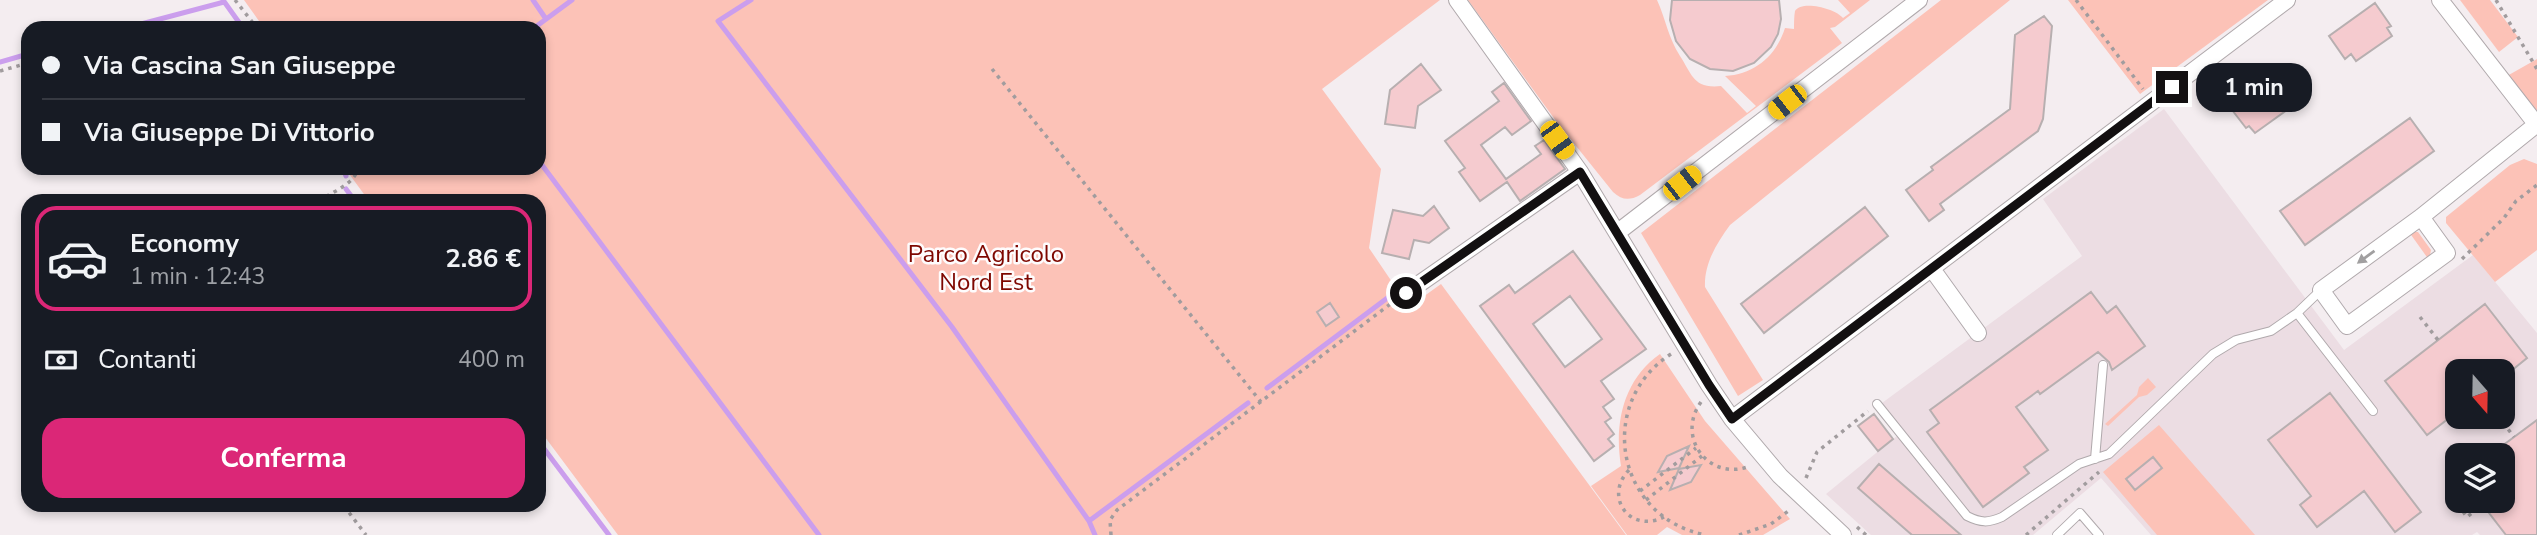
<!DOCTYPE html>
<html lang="it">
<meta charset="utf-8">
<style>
:root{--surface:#171b24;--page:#242831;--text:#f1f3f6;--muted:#9ea1a6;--line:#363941;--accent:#db2777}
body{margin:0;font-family:"Nunito Sans",sans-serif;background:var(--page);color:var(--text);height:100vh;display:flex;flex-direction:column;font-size:26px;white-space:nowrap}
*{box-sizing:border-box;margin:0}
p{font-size:23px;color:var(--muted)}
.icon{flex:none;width:38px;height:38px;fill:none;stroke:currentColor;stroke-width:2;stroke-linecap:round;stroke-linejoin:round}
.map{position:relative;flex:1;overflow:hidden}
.sheet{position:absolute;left:21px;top:194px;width:525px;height:318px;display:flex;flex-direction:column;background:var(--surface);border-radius:21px;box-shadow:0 4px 10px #0003}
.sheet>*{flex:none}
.guide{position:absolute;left:21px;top:21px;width:525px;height:154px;border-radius:21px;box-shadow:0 4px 10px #0003;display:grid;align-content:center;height:154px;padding:0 21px;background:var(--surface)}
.needle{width:46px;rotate:160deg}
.fabs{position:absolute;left:2445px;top:359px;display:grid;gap:14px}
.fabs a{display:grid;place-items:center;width:70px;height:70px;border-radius:14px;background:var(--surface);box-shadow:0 4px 10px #0003;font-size:35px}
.end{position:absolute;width:32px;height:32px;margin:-16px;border:9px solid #131011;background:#fff;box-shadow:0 0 0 4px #fff}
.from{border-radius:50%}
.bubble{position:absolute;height:49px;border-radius:21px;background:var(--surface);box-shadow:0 4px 10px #0003;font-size:23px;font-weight:700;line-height:49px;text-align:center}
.car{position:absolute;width:21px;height:42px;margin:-21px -10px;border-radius:9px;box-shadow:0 0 5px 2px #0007;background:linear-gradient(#f5c518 24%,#345 0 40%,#f5c518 0 76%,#345 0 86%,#f5c518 0)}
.guide b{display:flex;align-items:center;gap:24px;height:66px;font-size:26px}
.guide b+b{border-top:2px solid var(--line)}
.guide i{width:18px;height:18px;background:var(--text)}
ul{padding:12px 0 0;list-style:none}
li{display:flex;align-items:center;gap:21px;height:105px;margin:0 14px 10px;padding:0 7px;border:4px solid transparent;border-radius:21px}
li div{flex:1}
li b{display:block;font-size:26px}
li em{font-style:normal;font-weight:700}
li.selected{border-color:var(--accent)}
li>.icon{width:63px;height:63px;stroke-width:1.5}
.pay{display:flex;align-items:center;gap:18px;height:77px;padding:0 21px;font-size:26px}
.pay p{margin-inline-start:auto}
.button{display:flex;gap:14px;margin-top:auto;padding:14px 21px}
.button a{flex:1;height:80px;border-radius:21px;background:var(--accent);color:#fff;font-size:28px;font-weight:700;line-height:80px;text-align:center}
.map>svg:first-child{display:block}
</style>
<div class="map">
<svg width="2537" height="535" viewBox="0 0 2537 535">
<rect width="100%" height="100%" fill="#f4edf0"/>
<path fill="#ecdde3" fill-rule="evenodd" d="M2164 109 2344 350 2473 255 2537 333V535H2480L2477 532 2472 535H2151L2101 478 2033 535H1871L1826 494 1903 431 1882 403 2082 256 2043 199ZM2457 371H2502V416H2457ZM2457 455H2502V500H2457Z"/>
<path fill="#fcc2b7" d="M244 0H1440L1322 89 1381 169 1369 248 1409 307 1441 284 1626 535H618L539 429V201H369L347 171 352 168H539V28H264Z
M1468 0H1657C1666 20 1668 37 1680 56 1692 74 1693 89 1721 86L1747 113 1756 106 1725 76C1755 74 1776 56 1785 28L1794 29C1794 24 1794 16 1795 11 1801 0 1835 8 1843 18L1850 13 1838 0H1870L1835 27 1830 28 1842 43 1640 195C1629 201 1622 200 1613 192L1556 121Z
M1941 0H2010L1730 225C1717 243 1704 263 1705 287L1763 380 1738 396 1641 233Z
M2068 0H2268L2140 94Z
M2460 0H2490L2518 37 2499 52Z
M2537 59V115L2507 76Z
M2524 159 2537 164V250L2495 282 2446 223V217L2510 165Z
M2409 232H2418L2431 250 2429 260Z
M1660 354 1705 421 1790 519 1763 535H1682L1667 527 1657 535H1627L1591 486 1621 466C1614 424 1623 380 1660 354Z
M2148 378 2156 387 2147 395 2139 397 2108 426 2105 424 2137 395 2139 387Z
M2159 425 2255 535H2157L2103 472Z"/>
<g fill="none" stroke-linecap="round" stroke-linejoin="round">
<path stroke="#cb9eed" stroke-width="5" d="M223 0 243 28
M533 0 546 19
M751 0 718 21 952 327 1089 521 1095 535
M126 28 224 2
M534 28 572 0
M0 62 28 54
M539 161 819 535
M343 168 346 176
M346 189 355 201
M1267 388 1390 296
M539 442 609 535
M1089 521 1248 403"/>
</g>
<path fill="#f5cbcf" stroke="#b7afb0" stroke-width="2" fill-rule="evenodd" d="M1672 0H1779L1781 19 1778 34 1771 47 1754 63 1733 71 1710 69 1690 59 1676 41 1670 20Z
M2375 3 2391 26 2387 28 2392 36 2356 61 2351 54 2345 59 2329 36Z
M2044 16 2052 26 2043 119 2038 131 1940 204 1944 210 1929 221 1906 190 1933 170 1931 167 2010 109 2015 35Z
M1421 64 1441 90 1418 106 1415 128 1385 124 1390 90Z
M2275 73 2292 95 2286 100 2291 107 2255 133 2249 126 2246 128 2229 106Z
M1504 83 1531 121 1512 135 1505 127 1481 145 1506 179 1541 154 1535 146 1544 140 1565 169 1520 201 1507 182 1480 201 1459 172 1465 168 1445 141 1499 101 1492 92Z
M2410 118 2434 151 2305 245 2280 211Z
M1434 206 1449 228 1429 243 1414 240 1409 259 1382 253 1393 210 1423 216Z
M1865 207 1888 236 1764 333 1741 304Z
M1573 251 1646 349 1601 381 1614 399 1603 407 1611 418 1605 422 1614 434 1608 439 1614 446 1594 461 1480 306 1509 285 1515 293ZM1570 296 1602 339 1565 367 1533 324Z
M2091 292 2107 313 2116 306 2145 346 2112 370 2109 362 2098 352 2040 394 2038 391 2016 407 2048 450 2024 467 2029 473 1983 507 1927 432 1939 423 1930 410Z
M1330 303 1339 317 1326 326 1317 312Z
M2485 304 2527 358 2511 371H2457V412L2427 435 2385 381Z
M2330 393 2421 512 2395 532 2364 491 2317 527 2300 505 2311 496 2268 440Z
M1874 414 1893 439 1878 451 1858 426Z
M2537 420V535H2506L2479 500H2502V446Z
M1689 446 1679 468 1658 472 1667 456Z
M2153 457 2162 468 2135 490 2126 479Z
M1879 464 1961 535H1912L1858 488Z
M1701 465 1691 482 1670 490 1679 469Z"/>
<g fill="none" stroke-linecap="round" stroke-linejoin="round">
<defs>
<path id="lane" d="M2297 313 2373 411
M1877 404 1967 516C1981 523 1988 523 2002 517L2079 464 2109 454 2213 354 2236 340 2271 331 2297 313 2321 290
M2095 459 2103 365
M2057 535 2080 513 2099 535"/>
<path id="street" d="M1457 0 1580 172 1709 385 1732 419 1780 476 1843 535
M2440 0 2537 125
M2421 217 2447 253 2347 326 2321 290 2421 217 2537 124
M1618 232 1919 0
M1932 269 1978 333
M1406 293 1580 172
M1732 419 2287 0"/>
</defs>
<use href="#lane" stroke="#b0a9ac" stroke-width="10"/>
<use href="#street" stroke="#b0a9ac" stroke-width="18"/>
<path stroke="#a19c9e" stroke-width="3.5" stroke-dasharray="3.5 5" stroke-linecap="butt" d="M235 0 257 28
M2076 0 2143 89
M2496 0 2537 69
M992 69 1261 402
M0 71 28 63
M319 201C332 192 355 184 358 168
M2462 259 2504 218 2516 201 2537 185
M2420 317 2438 340
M1671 354C1595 403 1616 518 1706 535
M1701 402C1675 438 1710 482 1750 466
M2485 416 2495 428 2499 425 2492 416
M2498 416 2514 437
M1629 470C1603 497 1630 534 1664 517
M1806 478 1817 452 1868 411
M1640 491 1696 448
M2448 491 2467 517 2482 505
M1646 500 1702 456
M344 506 366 535
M1857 527 1866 535
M1111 535 1110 520 1117 510 1393 302
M1739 535 1771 524 1791 509
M2026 535 2099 472"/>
<use href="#lane" stroke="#fff" stroke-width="8"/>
<use href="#street" stroke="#fff" stroke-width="16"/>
</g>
<defs><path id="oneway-solid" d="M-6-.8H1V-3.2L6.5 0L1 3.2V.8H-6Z" transform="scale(1.75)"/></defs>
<use fill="#a19fa0" href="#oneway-solid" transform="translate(2366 257) rotate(144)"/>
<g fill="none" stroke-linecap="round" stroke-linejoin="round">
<path stroke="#131011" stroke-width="9" d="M1406 293 1580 172 1709 385 1732 419 2172 87"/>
</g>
<g text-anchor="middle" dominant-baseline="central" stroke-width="5" stroke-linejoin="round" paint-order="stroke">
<g font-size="24" fill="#7e0700" stroke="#fefcfd">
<text x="986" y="254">Parco Agricolo<tspan x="986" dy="28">Nord Est</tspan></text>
</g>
</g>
</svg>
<div class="fabs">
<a><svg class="needle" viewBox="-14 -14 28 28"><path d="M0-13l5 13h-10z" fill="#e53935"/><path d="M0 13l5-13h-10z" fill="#9ea1a6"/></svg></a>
<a><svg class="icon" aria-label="layers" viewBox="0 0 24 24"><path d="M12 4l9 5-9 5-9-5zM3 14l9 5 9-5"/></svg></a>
</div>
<i class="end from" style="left:1406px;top:293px"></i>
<i class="end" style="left:2172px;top:87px"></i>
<div class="bubble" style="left:2196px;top:63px;width:116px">1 min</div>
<i class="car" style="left:1787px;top:102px;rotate:232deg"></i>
<i class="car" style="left:1557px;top:140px;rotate:144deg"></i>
<i class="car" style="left:1682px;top:183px;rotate:52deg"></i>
<div class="guide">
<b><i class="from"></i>Via Cascina San Giuseppe</b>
<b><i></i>Via Giuseppe Di Vittorio</b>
</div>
<section class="sheet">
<ul>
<li class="selected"><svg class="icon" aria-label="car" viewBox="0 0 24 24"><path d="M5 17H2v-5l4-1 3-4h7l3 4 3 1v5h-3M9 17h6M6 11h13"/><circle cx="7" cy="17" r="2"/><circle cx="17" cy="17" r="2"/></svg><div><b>Economy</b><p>1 min · 12:43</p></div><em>2.86 €</em></li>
</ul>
<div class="pay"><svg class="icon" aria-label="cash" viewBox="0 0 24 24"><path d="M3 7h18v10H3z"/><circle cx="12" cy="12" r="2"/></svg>Contanti<p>400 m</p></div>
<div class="button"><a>Conferma</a></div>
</section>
</div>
